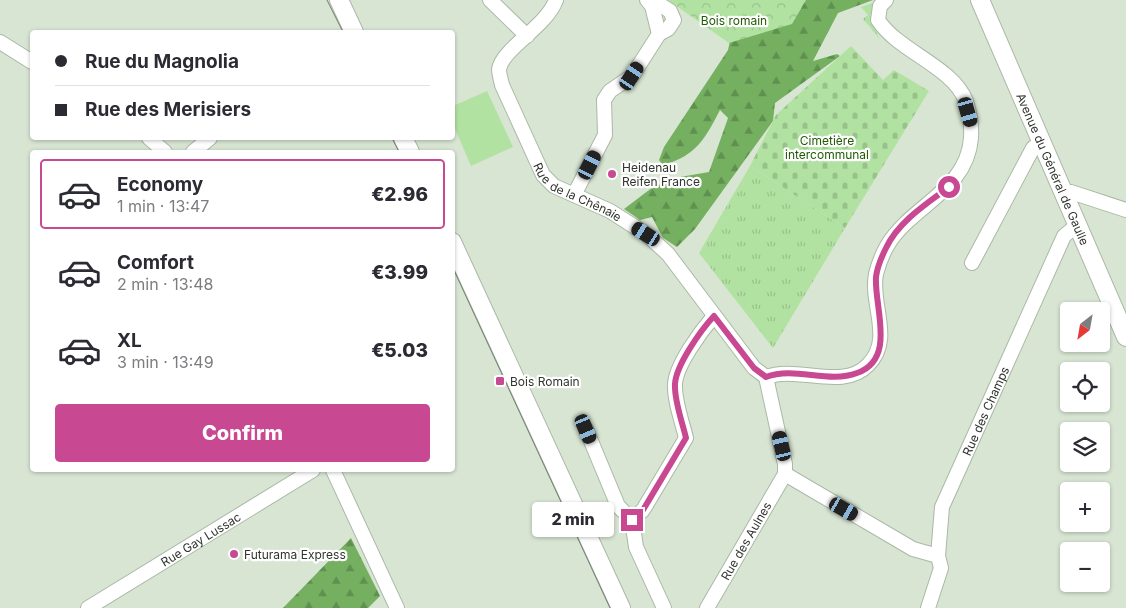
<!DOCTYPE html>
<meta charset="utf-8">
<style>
:root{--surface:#fff;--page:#f7f7f7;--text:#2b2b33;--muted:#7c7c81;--line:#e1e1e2;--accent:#c84892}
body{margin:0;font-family:Inter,sans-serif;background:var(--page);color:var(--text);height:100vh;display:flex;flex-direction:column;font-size:19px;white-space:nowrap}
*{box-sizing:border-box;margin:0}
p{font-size:16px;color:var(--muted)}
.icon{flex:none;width:28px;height:28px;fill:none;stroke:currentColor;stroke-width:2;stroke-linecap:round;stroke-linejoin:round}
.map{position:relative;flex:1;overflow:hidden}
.sheet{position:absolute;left:30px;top:150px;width:425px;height:322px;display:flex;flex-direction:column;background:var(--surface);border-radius:5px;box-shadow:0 1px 4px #0004}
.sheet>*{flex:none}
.guide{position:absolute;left:30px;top:30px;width:425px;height:110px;border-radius:5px;box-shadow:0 1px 4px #0004;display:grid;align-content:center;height:110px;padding:0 25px;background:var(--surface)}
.needle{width:32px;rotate:211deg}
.buttons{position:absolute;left:1060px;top:302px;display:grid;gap:10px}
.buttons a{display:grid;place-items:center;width:50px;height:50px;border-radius:5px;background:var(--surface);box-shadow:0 1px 4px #0004;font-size:25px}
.end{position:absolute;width:22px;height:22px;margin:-11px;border:6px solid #c84892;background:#fff;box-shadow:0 0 0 2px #fff}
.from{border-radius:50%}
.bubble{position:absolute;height:35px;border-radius:5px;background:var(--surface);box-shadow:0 1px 4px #0004;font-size:16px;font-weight:800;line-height:35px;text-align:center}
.car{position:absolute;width:15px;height:30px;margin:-15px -8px;border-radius:6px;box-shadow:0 0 4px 1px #0007;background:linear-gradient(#222 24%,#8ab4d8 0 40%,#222 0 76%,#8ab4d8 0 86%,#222 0)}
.guide b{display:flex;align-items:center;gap:18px;height:48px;font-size:19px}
.guide b+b{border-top:1px solid var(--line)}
.guide i{width:12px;height:12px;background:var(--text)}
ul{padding:9px 0 0;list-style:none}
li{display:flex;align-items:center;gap:15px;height:70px;margin:0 10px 8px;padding:0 15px;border:2px solid transparent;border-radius:5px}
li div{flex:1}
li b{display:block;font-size:19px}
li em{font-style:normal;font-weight:800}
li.current{border-color:var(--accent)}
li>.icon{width:45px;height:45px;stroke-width:1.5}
.action{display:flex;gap:10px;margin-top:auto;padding:10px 25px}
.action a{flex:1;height:58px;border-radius:5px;background:var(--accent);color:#fff;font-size:20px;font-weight:800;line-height:58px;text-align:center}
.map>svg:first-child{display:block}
</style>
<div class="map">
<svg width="1126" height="608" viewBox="0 0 1126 608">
<defs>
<pattern id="grass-tufts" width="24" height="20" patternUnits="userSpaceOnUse" patternTransform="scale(1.25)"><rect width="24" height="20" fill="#b1e2a1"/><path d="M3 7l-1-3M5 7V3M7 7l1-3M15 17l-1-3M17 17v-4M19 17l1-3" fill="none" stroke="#99c28b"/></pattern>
<pattern id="forest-firs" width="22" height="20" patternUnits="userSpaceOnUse" patternTransform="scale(1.25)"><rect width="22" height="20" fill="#74b060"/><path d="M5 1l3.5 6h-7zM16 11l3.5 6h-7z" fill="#609050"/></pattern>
<pattern id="cemetery-stones" width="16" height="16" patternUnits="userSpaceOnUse" patternTransform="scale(1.25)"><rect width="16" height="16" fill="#b1e2a1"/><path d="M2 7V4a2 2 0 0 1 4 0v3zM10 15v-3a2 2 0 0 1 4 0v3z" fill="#99c28b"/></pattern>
<pattern id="park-crowns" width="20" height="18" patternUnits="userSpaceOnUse" patternTransform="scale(1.25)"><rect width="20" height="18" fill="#b1e2a1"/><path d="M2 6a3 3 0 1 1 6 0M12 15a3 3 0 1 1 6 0" fill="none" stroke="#99c28b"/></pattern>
</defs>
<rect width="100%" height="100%" fill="#d8e5d3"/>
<path fill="url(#grass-tufts)" d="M873 3 871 22 880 39 863 19 868 15 861 7Z
M750 166 845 228 773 348 699 253Z"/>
<path fill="url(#forest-firs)" d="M793 0H873L838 13 813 61 837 54 840 56 775 103 773 121 695 229 677 247 663 238 652 217 640 220 624 209 653 187 680 177 709 172 728 118 720 110C705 139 696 156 663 165L659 160 664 147 728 50 731 36Z
M351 538 380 596 368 608H283Z"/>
<path fill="url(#cemetery-stones)" d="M851 46 883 80 894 70 929 91 845 228 750 166 776 115Z"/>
<path fill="url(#park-crowns)" d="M668 0H806L792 24 729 43Z"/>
<path fill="#b1e2a1" d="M487 91 513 147 471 166 453 124V106Z"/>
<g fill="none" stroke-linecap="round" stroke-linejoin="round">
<defs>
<g id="minor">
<path d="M490 0 527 36"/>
<path id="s1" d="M556 0C546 27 503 48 499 69 499 74 501 80 502 85L543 175 554 186 610 211 646 234 668 254 754 368 766 377 785 464V474L707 608"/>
<path d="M647 0 652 6 659 34"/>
<path d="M0 42 32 62"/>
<path d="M149 138 165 152"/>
<path d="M193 152 210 138"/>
<path d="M1063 193 1071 192 1126 210"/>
<path d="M574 195 605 135 604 100 610 91 632 76 659 34 668 29 674 20 670 11 653 0"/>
<path d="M972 263 1033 148 1041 142"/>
<path d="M766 377C797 365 843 391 868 365 894 339 870 305 876 274 878 266 883 253 887 246 911 205 967 191 971 138 972 125 970 114 966 101 952 66 899 52 878 20L880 6 886 0"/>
<path d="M586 429 618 506 632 520 643 510 686 438C682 421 674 400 675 384 676 365 701 331 714 316"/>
<path d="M333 470 397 608"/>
<path d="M785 474 913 549 938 556"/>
<path d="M632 520 636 547 664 608"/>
<path id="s2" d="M88 608 313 470"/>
<path id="s3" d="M928 608 941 568 938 556 942 507 1064 236 1077 225"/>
</g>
<g id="major">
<path d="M339 0 354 32"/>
<path id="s4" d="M980 0 1126 337"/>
<path d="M403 138 410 152"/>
<path d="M452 242 621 608"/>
</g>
</defs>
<use href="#minor" stroke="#abb8a7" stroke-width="16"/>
<use href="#major" stroke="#abb8a7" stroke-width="20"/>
<use href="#minor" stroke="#fff" stroke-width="14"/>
<use href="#major" stroke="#fff" stroke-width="18"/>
<path stroke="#767f73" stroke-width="1" d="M327 0 343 32
M392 138 399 152
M452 266 610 608"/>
</g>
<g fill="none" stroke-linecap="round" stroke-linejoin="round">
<path stroke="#c84892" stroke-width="6" d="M632 520 643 510 686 438C682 421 674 400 675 384 676 365 701 330 714 316L754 368 766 377C795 366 828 384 857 373 897 359 874 307 876 277 877 268 882 256 886 248 898 222 926 204 949 187"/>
</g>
<g fill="#c84892" stroke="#fff" stroke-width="2">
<circle cx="612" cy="174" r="5"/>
<rect x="495" y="376" width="10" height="10" rx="2.5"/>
<circle cx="234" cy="554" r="5"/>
</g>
<g text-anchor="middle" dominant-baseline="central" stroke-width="4.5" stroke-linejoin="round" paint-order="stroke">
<g font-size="12" fill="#215a03" stroke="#fff">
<text x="734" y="20">Bois romain</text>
<text x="827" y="140">Cimetière<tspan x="827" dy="14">intercommunal</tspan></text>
</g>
<g font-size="12" fill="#30352e" stroke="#fff" text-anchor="start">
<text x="622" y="167">Heidenau<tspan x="622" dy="14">Reifen France</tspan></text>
<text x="510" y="381">Bois Romain</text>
<text x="244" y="554">Futurama Express</text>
</g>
<g font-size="12" fill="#30352e" stroke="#fff">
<text stroke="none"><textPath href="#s4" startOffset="184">Avenue du Général de Gaulle</textPath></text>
<text stroke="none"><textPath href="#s1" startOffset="244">Rue de la Chênaie</textPath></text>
<text stroke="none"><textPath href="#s3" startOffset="209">Rue des Champs</textPath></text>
<text stroke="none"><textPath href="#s2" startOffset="132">Rue Gay Lussac</textPath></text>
<text transform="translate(746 541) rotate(-60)">Rue des Aulnes</text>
</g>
</g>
</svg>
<div class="buttons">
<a><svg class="needle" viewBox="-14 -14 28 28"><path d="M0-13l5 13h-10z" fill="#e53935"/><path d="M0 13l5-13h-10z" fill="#7c7c81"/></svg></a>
<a><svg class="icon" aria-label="locate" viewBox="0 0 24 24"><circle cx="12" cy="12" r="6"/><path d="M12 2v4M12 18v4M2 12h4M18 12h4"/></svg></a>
<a><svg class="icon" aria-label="layers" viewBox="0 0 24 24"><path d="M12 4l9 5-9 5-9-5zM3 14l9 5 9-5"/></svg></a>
<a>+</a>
<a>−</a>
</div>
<i class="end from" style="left:949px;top:187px"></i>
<i class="end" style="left:632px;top:520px"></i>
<div class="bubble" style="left:532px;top:502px;width:82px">2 min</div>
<i class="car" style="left:632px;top:76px;rotate:33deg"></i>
<i class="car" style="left:968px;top:112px;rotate:164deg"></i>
<i class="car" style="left:590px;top:165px;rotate:27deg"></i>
<i class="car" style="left:646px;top:234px;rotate:302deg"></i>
<i class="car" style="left:586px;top:429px;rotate:157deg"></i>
<i class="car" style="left:782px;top:446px;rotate:347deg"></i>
<i class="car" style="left:844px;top:509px;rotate:120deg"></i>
<div class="guide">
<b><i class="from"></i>Rue du Magnolia</b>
<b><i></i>Rue des Merisiers</b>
</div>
<section class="sheet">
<ul>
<li class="current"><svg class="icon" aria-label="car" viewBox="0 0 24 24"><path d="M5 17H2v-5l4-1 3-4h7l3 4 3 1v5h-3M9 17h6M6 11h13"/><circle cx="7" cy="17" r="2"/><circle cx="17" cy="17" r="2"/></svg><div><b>Economy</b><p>1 min · 13:47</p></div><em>€2.96</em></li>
<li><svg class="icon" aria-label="car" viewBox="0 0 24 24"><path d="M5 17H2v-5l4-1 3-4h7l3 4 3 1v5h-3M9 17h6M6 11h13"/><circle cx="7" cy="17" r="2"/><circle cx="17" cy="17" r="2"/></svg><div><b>Comfort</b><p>2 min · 13:48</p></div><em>€3.99</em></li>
<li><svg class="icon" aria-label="car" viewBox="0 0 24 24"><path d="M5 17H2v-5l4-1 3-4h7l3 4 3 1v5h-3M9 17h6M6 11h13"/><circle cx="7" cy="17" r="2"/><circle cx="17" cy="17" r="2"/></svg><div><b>XL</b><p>3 min · 13:49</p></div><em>€5.03</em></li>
</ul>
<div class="action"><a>Confirm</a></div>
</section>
</div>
